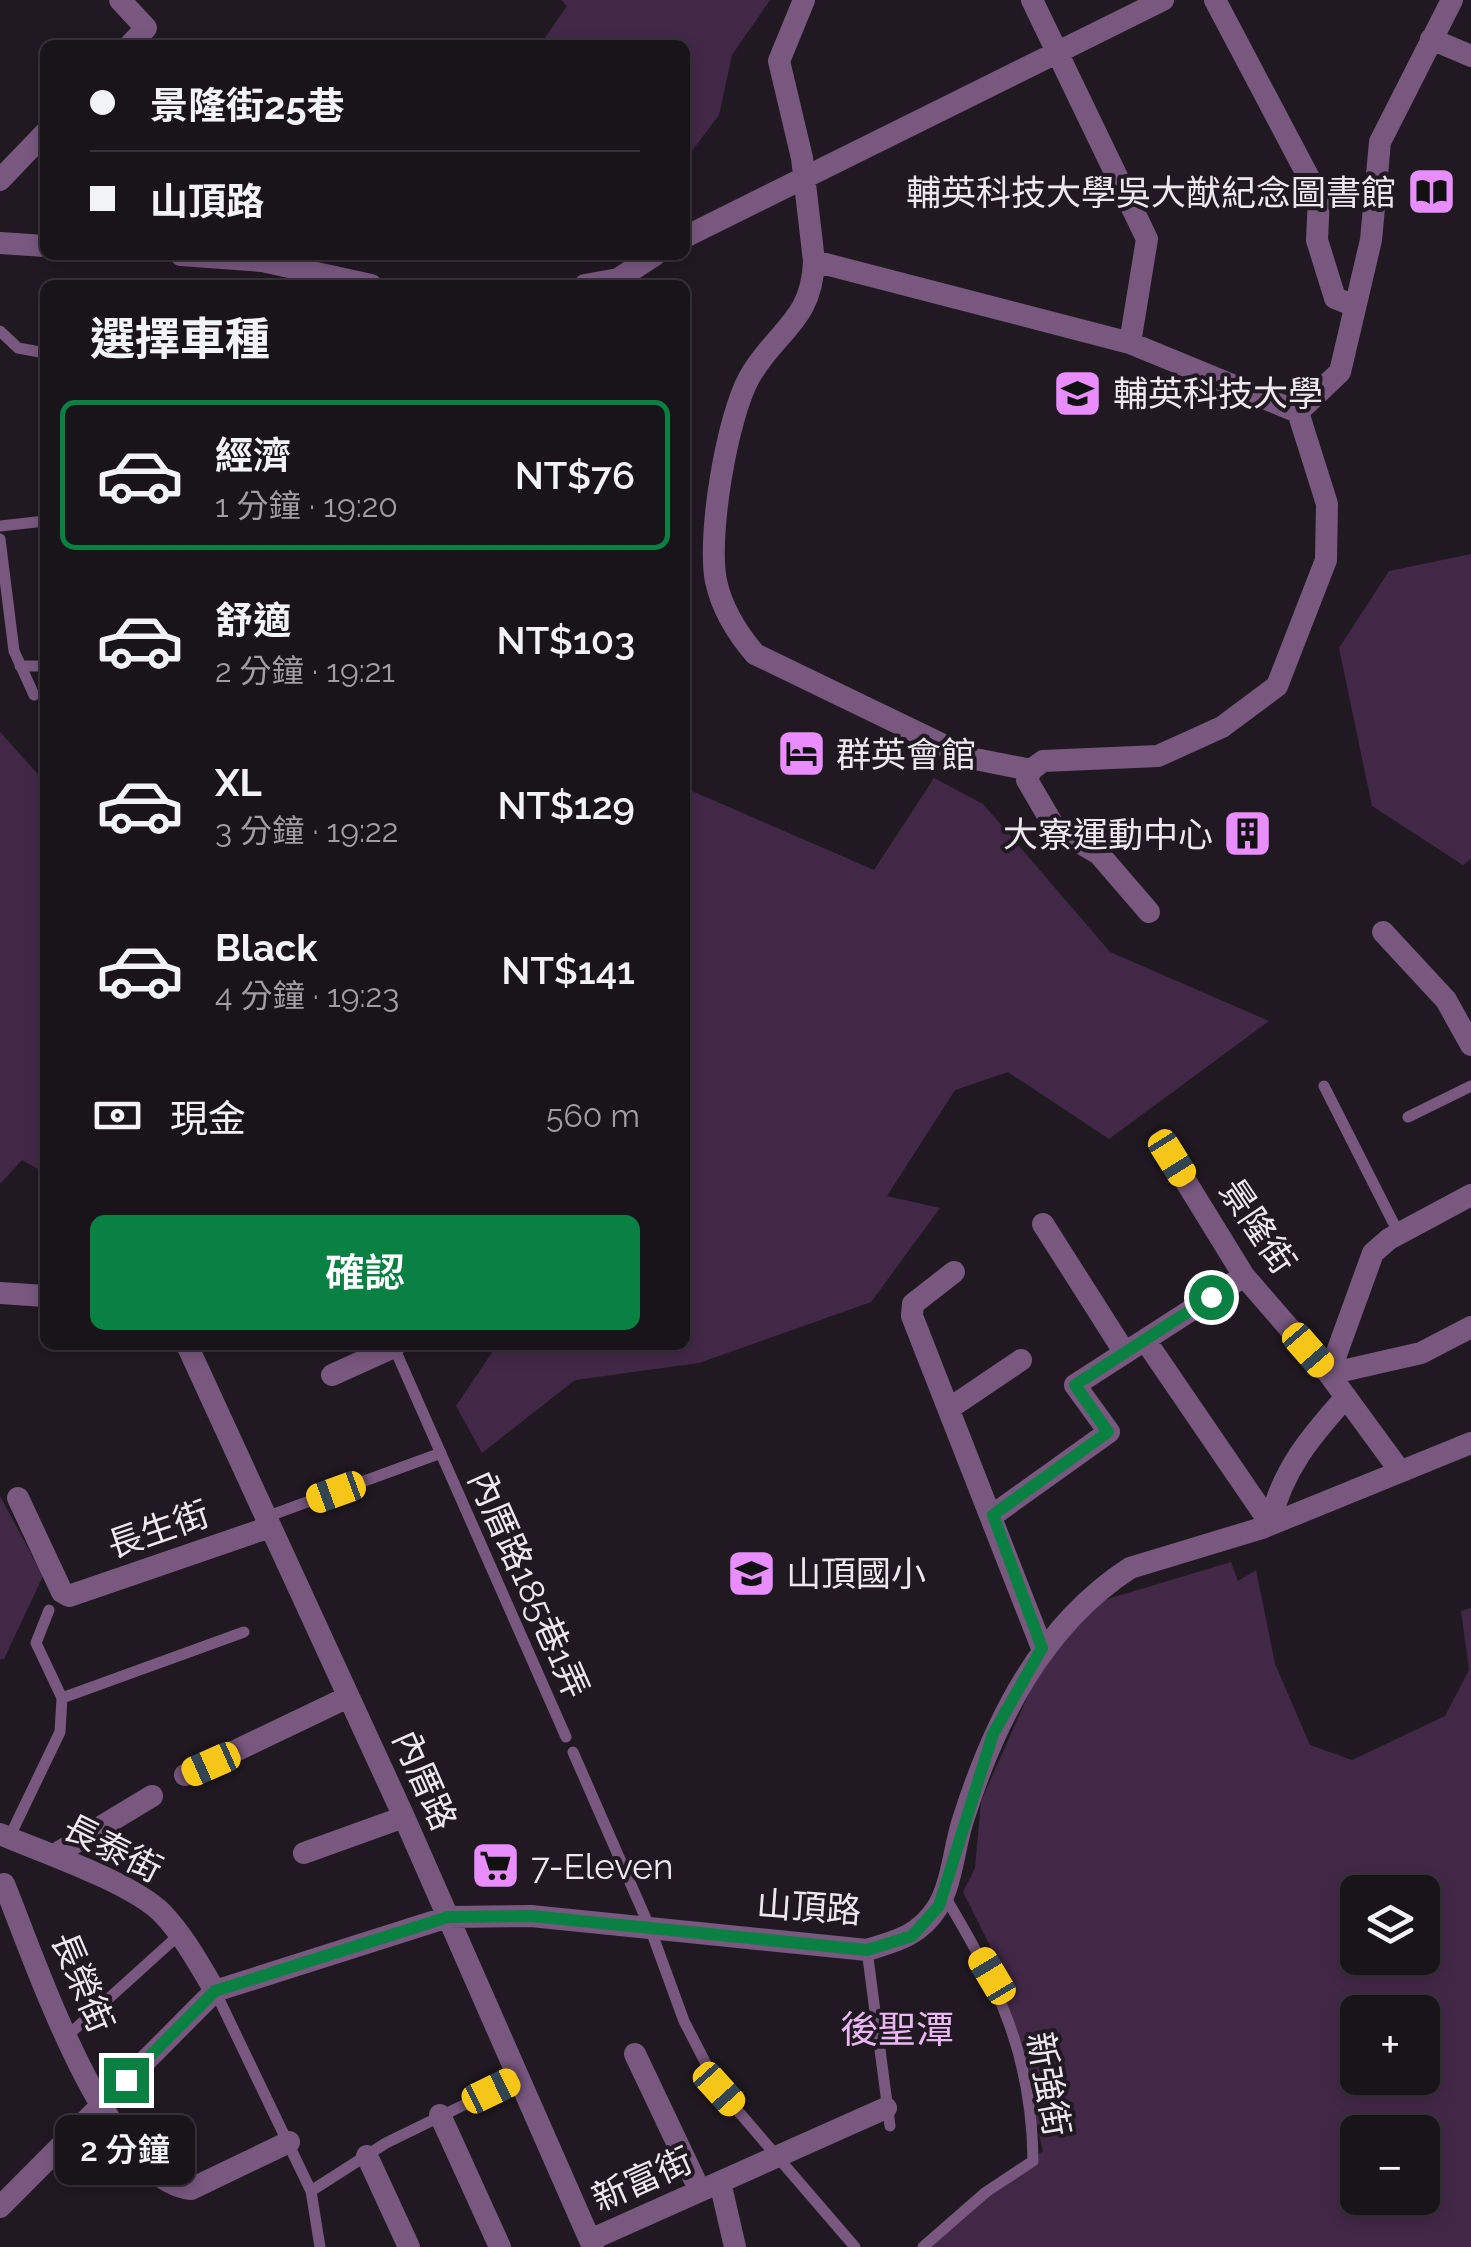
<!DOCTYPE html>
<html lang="zh-TW">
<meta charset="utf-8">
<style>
:root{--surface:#19131a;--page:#262027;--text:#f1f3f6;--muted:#9f9ea2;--line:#373239;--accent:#0b8043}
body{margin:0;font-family:Raleway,"Noto Sans TC",sans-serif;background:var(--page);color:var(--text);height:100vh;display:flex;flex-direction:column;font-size:38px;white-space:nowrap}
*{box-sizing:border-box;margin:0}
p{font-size:32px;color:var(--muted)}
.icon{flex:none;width:55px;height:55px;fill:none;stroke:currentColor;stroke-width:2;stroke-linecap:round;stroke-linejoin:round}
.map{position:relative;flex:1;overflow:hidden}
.details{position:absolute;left:40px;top:280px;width:650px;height:1070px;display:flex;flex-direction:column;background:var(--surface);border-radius:15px;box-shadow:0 5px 15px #0003,0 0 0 2px var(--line)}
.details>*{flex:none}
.banner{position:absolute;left:40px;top:40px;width:650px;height:220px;border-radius:15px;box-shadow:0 5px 15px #0003,0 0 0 2px var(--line);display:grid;align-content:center;height:220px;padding:0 50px;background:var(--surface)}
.controls{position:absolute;left:1340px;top:1875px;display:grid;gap:20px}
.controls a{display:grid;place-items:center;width:100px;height:100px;border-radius:15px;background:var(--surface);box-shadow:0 5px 15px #0003,0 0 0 2px var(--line);font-size:50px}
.end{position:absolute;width:45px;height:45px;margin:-22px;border:12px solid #0b8043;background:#fff;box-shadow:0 0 0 5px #fff}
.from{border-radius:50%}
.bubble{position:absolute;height:70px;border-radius:15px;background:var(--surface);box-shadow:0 5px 15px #0003,0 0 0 2px var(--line);font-size:32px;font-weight:600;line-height:70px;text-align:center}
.car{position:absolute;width:30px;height:60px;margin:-30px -15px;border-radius:12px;box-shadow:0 0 8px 2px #0007;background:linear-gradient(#f5c518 24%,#345 0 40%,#f5c518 0 76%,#345 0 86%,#f5c518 0)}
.banner b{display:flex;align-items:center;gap:35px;height:95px;font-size:38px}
.banner b+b{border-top:2px solid var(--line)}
.banner i{width:25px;height:25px;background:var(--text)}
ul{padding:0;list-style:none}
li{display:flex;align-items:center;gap:30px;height:150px;margin:0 20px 15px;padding:0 30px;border:5px solid transparent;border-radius:15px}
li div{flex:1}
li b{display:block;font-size:38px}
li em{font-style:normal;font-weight:600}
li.on{border-color:var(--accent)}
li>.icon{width:90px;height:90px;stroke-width:1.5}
h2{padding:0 50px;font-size:45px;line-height:120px}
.pay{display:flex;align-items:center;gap:25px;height:110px;padding:0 50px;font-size:38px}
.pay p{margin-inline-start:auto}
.cta{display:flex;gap:20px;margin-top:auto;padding:20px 50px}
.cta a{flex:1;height:115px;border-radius:15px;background:var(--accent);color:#fff;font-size:40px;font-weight:600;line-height:115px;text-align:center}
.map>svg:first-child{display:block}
</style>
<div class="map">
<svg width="1471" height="2247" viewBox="0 0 1471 2247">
<rect width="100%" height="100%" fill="#211922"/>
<path fill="#422847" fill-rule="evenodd" d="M561 0H770L732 55 719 115 685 160V45H540L567 6Z
M1471 554V859L1463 865 1372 806 1339 648 1389 571Z
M0 732 45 782V1173L22 1160 0 1184Z
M934 778 983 804 1110 952 1269 1021 1109 1139 1008 1072 955 1090 887 1196 940 1208 871 1302 699 1363 575 1380 482 1453 456 1406 497 1345H685V788L874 870Z
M0 1496 43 1576 4 1659H0Z
M1231 1562 1238 1581 1256 1570 1275 1664 1310 1745 1352 1760 1445 1716 1469 1670 1461 1611 1471 1608V2247H923L986 2192 1043 2151 994 1954 963 1892 975 1868 981 1801 1046 1655 1101 1601ZM1358 1892H1422V1958H1358ZM1358 2012H1422V2078H1358ZM1358 2132H1422V2198H1358Z"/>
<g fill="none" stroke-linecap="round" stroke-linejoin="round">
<path stroke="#79587f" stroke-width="11" d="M0 331 18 348 45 353
M0 526 45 521
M0 539 14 651 34 695
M20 666H45
M1324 1086 1399 1234
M1408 1117 1471 1086
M393 1345 566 1737
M266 1517 441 1453
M62 1698 244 1632
M573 1752 650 1928 684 2021 719 2089 855 2247
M9 1838 60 1732 62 1698 36 1643 49 1610
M867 1950 890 2126
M215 1991 311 2191 320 2247
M66 2037 180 1934
M311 2191 386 2143 517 2079
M923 2247 986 2192 1033 2161C1032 2054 998 1985 944 1895"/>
<path stroke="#79587f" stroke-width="22" d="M120 0 146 28 130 45
M804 0 779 61 802 158 814 261 1130 343 1298 412 1327 504 1326 560 1277 686 1222 727 1158 756 1043 761 1031 770 1027 780 1055 828 1099 854 1149 912
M1032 0 1147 239 1130 343
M1215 0 1319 197 1317 240 1335 298 1355 306
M1431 39 1471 56
M0 180 45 133
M685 237 1163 0
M0 243 45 246
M181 255 262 261 371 285
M814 261C812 322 775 331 749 378 727 418 707 536 716 581 722 609 737 633 755 654L970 758 1031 770
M585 285 618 279 655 255
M1298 412 1340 372 1371 240 1380 142 1452 0
M1383 932 1446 1000 1471 1045
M1172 1159 1244 1276 1329 1374 1400 1471
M1043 1224 1125 1353
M954 1272 913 1304 912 1316 1042 1648
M0 1293 45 1296
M1145 1340 1270 1523
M187 1345 404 1817 593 2247
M1329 1374 1373 1253 1389 1239 1471 1195
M1329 1374 1421 1353 1471 1327
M332 1375 394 1347
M950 1408 1021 1360
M18 1498 62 1592 69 1596 270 1527
M993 1515 1109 1432 1075 1385 1244 1276
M1270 1523C1282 1470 1311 1436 1346 1397
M185 1775 348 1697
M0 1834C42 1852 131 1882 162 1913 184 1936 199 1964 215 1991
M304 1853 404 1817
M56 1854 152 1796
M4 1884C33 1954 107 2181 191 2189L289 2142
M635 2054 700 2191
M440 2115 500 2247
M367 2156 409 2247
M720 2182 735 2247
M0 2207 215 1991 448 1917 531 1916 867 1950C896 1941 919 1936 937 1908 952 1885 954 1847 963 1820 994 1722 1041 1626 1130 1568L1262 1528 1471 1443
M590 2240 886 2108"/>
</g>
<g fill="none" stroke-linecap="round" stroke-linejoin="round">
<path stroke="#0b8043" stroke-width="12" d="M126 2080 215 1991 448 1917 531 1916 867 1950 912 1936 939 1906 993 1734 1042 1648 993 1515 1108 1432 1075 1385 1211 1297"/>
</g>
<defs>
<symbol id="library-square" viewBox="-11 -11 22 22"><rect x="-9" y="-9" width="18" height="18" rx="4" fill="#ea8dfc" stroke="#211922"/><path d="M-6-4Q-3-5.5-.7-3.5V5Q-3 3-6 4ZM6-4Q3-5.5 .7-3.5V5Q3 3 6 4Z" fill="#111"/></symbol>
<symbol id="university-square" viewBox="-11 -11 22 22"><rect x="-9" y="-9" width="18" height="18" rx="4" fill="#ea8dfc" stroke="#211922"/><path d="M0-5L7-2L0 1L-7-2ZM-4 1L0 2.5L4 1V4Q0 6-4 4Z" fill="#111"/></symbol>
<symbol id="hotel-square" viewBox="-11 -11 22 22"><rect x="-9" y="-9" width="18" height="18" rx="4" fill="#ea8dfc" stroke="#211922"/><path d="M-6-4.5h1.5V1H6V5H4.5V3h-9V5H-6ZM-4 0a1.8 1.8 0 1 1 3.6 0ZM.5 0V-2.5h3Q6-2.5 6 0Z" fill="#111"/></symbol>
<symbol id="building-square" viewBox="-11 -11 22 22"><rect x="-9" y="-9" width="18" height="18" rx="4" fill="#ea8dfc" stroke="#211922"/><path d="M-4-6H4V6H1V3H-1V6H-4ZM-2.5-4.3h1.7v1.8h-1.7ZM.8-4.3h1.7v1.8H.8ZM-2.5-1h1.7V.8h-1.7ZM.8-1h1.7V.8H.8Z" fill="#111"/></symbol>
<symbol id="school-square" viewBox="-11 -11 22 22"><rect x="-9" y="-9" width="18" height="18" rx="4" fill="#ea8dfc" stroke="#211922"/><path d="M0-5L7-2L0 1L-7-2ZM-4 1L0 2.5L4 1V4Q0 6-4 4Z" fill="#111"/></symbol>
<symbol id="supermarket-square" viewBox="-11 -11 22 22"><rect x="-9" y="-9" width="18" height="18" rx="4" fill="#ea8dfc" stroke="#211922"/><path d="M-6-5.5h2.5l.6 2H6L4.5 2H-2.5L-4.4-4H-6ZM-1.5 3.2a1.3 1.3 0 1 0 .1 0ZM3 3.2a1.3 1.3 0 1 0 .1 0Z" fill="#111"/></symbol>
</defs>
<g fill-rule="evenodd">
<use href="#library-square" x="1404" y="164" width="55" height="55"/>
<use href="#university-square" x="1050" y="366" width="55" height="55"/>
<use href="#hotel-square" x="774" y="726" width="55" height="55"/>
<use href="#building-square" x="1220" y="806" width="55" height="55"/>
<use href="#school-square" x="724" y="1546" width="55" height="55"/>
<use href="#supermarket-square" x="468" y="1838" width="55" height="55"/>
</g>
<g text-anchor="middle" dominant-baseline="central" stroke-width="8" stroke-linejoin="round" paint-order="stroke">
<g font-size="35" fill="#ede8ee" stroke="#211922" text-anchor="start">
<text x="1396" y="192" text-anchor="end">輔英科技大學吳大猷紀念圖書館</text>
<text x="1113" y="393">輔英科技大學</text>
<text x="836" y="754">群英會館</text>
<text x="1213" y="834" text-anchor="end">大寮運動中心</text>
<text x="786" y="1573">山頂國小</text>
<text x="531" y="1866">7-Eleven</text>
</g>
<g font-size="35" fill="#ede8ee" stroke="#211922">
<text transform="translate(1258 1226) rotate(56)">景隆街</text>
<text transform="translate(158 1529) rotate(-19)">長生街</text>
<text transform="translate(529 1584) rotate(66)">內厝路185巷1弄</text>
<text transform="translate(425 1780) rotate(66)">內厝路</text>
<text transform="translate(113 1848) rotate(27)">長泰街</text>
<text transform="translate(809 1907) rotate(4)">山頂路</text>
<text transform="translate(83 1982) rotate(67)">長榮街</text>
<text transform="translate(1049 2084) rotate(80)">新強街</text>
<text transform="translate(642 2179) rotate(-24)">新富街</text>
</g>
<g font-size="38" fill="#eab6f3" stroke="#211922">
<text x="897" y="2029">後聖潭</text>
</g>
</g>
</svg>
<div class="controls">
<a><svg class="icon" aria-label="layers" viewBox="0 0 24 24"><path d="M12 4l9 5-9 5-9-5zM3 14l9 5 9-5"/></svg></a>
<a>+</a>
<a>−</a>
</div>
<i class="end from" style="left:1211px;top:1297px"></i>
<i class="end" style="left:126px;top:2080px"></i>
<div class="bubble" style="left:55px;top:2115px;width:140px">2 分鐘</div>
<i class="car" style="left:1172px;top:1158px;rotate:148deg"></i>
<i class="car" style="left:1308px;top:1350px;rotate:139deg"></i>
<i class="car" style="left:336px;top:1492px;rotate:250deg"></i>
<i class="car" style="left:211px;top:1764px;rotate:246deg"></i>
<i class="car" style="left:992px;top:1976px;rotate:329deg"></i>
<i class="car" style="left:719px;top:2089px;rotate:138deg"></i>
<i class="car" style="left:491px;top:2091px;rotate:64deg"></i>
<div class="banner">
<b><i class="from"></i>景隆街25巷</b>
<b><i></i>山頂路</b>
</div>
<section class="details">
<h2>選擇車種</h2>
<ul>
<li class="on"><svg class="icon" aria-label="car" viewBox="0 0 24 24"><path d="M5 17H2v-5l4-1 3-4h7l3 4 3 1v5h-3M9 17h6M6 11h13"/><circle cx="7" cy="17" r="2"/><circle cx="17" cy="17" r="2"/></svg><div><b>經濟</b><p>1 分鐘 · 19:20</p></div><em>NT$76</em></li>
<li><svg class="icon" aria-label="car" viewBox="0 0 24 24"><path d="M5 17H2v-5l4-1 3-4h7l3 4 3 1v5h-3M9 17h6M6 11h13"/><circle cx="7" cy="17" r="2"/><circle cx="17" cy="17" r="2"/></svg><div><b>舒適</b><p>2 分鐘 · 19:21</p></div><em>NT$103</em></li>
<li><svg class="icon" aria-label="car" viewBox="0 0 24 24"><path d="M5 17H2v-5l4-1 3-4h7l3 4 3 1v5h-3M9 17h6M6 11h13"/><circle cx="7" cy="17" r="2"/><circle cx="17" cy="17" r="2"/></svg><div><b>XL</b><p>3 分鐘 · 19:22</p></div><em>NT$129</em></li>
<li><svg class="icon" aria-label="car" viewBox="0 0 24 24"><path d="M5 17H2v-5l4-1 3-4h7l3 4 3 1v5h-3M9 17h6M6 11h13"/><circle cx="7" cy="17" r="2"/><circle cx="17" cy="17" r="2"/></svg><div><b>Black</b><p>4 分鐘 · 19:23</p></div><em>NT$141</em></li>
</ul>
<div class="pay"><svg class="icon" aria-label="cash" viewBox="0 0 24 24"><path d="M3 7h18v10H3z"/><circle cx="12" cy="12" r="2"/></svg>現金<p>560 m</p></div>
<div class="cta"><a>確認</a></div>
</section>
</div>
